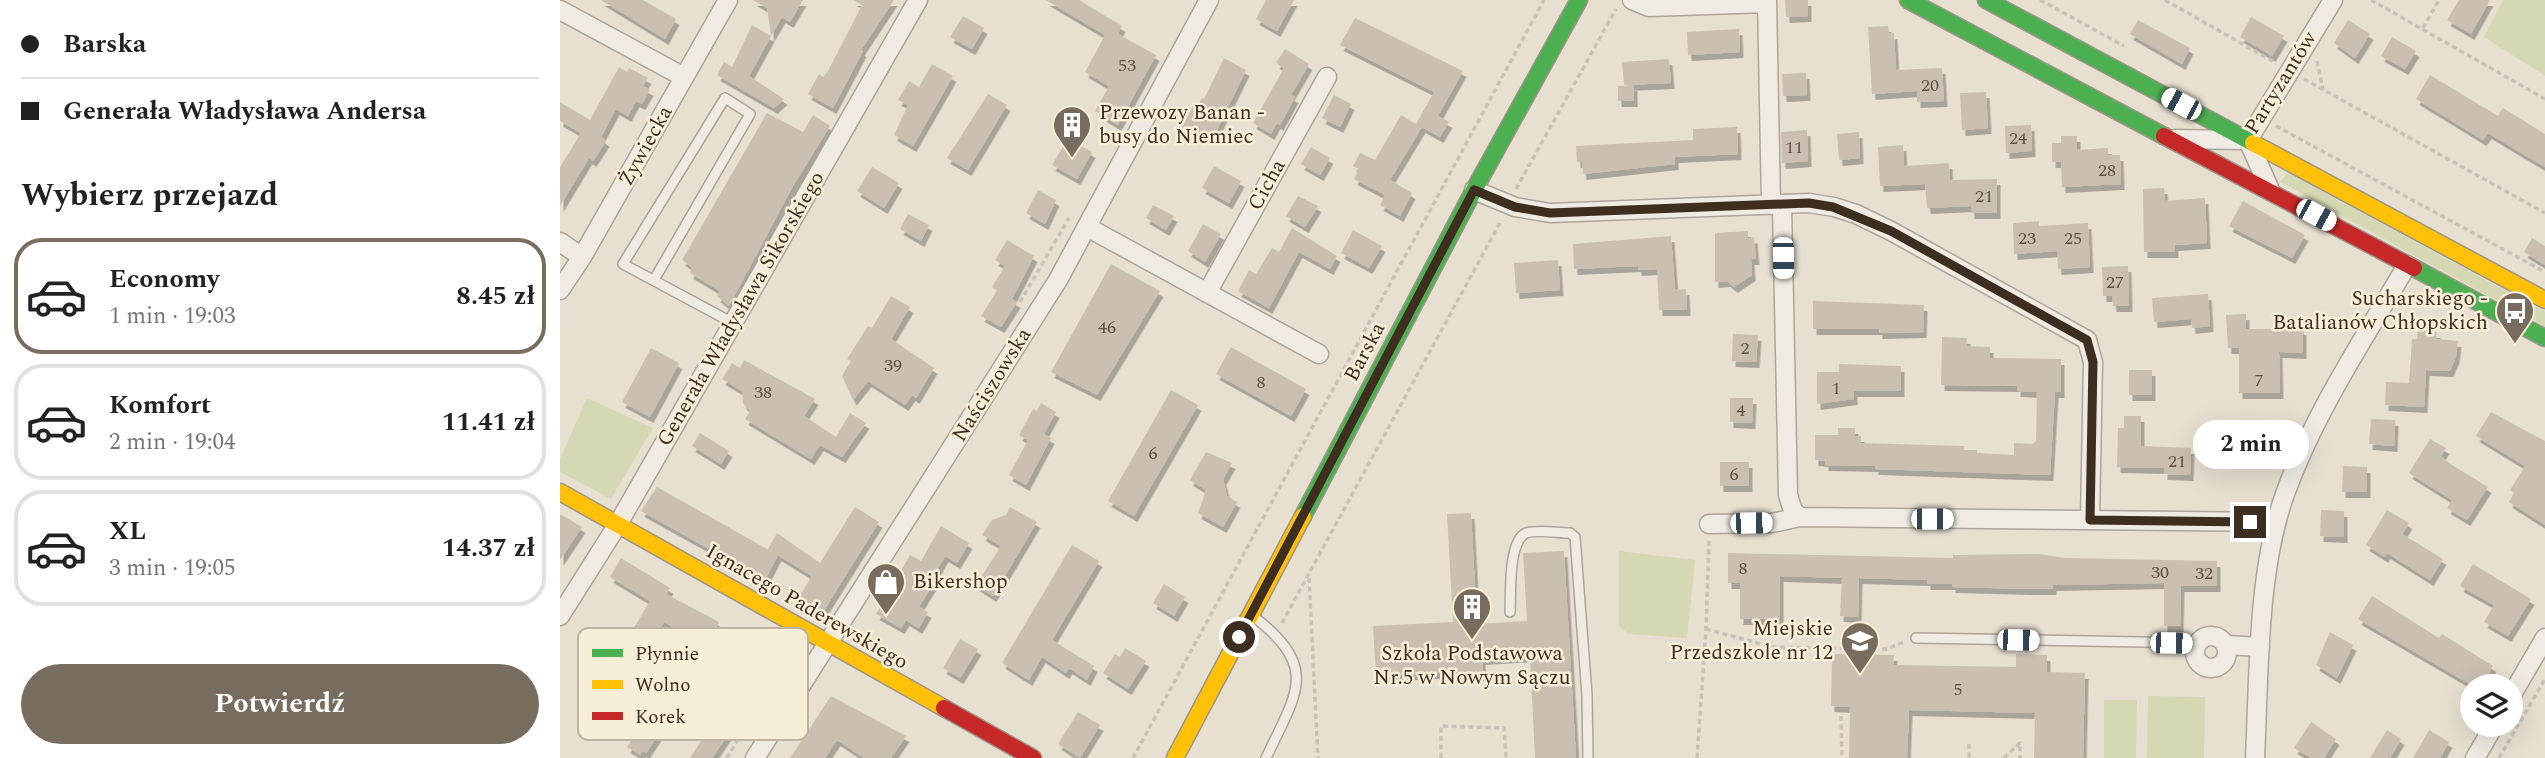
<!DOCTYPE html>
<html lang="pl">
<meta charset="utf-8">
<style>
:root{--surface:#fff;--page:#f2f2f2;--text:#222;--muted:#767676;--line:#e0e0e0;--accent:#786c5e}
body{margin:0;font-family:Spectral,serif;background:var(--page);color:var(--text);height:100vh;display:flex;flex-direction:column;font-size:26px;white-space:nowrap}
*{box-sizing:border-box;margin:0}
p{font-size:23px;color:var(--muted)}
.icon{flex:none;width:38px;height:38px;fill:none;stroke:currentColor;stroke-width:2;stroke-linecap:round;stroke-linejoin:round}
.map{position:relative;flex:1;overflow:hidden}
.sheet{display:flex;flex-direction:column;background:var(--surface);width:560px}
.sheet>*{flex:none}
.hud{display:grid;align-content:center;height:154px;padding:0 21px;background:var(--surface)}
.fabs{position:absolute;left:1900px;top:674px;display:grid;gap:14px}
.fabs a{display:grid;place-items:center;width:63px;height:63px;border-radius:50%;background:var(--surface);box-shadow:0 7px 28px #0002;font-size:35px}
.end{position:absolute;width:32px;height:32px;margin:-16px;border:9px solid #3d2e20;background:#fff;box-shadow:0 0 0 4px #fff}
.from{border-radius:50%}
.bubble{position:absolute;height:49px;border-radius:24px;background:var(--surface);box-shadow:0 7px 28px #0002;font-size:23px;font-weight:700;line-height:49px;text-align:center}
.car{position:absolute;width:21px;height:42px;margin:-21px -10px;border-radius:9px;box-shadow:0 0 5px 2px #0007;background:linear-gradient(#fff 24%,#345 0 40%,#fff 0 76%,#345 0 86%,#fff 0)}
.hud b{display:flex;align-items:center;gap:24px;height:66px;font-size:26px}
.hud b+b{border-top:2px solid var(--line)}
.hud i{width:18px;height:18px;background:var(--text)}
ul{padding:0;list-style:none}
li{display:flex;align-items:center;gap:21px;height:116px;margin:0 14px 10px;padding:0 7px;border:4px solid var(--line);border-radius:28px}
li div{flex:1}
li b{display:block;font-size:26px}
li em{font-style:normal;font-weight:700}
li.current{border-color:var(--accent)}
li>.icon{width:63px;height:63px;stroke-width:1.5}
h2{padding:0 21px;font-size:32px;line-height:84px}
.cta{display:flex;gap:14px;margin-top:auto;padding:14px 21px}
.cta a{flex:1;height:80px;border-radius:42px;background:var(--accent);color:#fff;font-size:28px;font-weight:700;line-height:80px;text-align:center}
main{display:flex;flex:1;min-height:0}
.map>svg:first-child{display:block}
</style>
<main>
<section class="sheet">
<div class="hud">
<b><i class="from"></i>Barska</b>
<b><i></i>Generała Władysława Andersa</b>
</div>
<h2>Wybierz przejazd</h2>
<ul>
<li class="current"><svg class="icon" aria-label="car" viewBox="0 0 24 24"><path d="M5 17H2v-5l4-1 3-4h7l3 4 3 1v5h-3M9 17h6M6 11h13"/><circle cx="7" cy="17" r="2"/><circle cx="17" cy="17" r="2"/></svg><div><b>Economy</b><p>1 min · 19:03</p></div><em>8.45 zł</em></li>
<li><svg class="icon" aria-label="car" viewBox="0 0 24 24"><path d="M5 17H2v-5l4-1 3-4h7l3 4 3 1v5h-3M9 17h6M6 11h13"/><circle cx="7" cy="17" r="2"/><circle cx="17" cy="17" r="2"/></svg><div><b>Komfort</b><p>2 min · 19:04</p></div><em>11.41 zł</em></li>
<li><svg class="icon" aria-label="car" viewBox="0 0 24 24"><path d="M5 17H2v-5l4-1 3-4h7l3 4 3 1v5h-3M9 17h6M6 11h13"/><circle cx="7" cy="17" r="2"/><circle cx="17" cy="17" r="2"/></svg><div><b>XL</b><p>3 min · 19:05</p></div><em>14.37 zł</em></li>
</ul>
<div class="cta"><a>Potwierdź</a></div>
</section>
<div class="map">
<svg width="1985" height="758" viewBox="0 0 1985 758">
<defs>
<filter id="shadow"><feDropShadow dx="3.5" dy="6" stdDeviation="0" flood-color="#0004"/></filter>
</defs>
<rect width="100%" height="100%" fill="#e7e0d1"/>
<path fill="#d6d7b3" d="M1943 0H1985V76L1924 37Z
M1728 173 1985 312V327L1720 182Z
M27 398 93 428 51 499 0 472V459Z
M1059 551 1135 560 1127 638 1068 634 1059 626Z
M1588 696 1645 697 1644 758H1587Z
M1544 700H1577L1576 758H1544Z"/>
<path fill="#cbbfb2" filter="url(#shadow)" d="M41 0H83L116 19 105 39Z
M193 0H243L230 22 222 17 211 36 207 8Z
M293 0H334L301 50 303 51 273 108 248 94 259 74 263 77 268 71 302 5Z
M486 0H519L562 26 558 34 596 55 558 125 535 111 549 86 525 72 545 35Z
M706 0H734L717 31 696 19Z
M1225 0H1248V16L1226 17Z
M1899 0H1930L1911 34 1887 20Z
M403 16 424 28 412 49 390 37Z
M1691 17 1724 36 1712 56 1680 37Z
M795 18 903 71 878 116 889 122 880 137 862 127 830 180 852 193 840 216 820 205 825 195 794 179 799 169 793 166 800 153 815 160 841 115 856 124 874 92 780 45Z
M1578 20 1630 48 1622 64 1570 34Z
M1788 20 1810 34 1795 58 1774 43Z
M192 25 211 36 189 76 224 99 214 108 157 75 164 62 172 67Z
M1328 26 1329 34 1334 33 1336 70 1382 68 1384 101 1357 102V91L1312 94 1308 27Z
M1179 29 1180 52 1128 55 1127 32Z
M1832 37 1856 51 1845 69 1821 56Z
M725 49 749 64 731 95 735 97 720 125 717 123 711 134 693 123 724 68 716 63Z
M664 58 686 70 653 138 640 131 637 135 622 127 634 104 637 106 642 98 644 99Z
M1109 59 1111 83 1064 85 1062 62Z
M372 64 393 76 353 146 334 135 348 105 338 100 349 81 359 87Z
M59 67 67 72 69 68 88 78 83 86 90 90 82 104 76 101 68 116 56 109 41 137 46 141 33 161 29 158 0 206V167L21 133 0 121V102L30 120Z
M1246 73 1247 95 1223 96 1222 74Z
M1870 75 1938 116 1943 108 1985 134V167L1928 133 1923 140 1856 99Z
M1074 85V101H1058V86Z
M1426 92 1428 128 1402 130 1400 93Z
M428 94 447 105 408 170 387 158Z
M774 95 791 104 780 127 762 118Z
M207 113 243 132 253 115 270 126 233 186 169 306 157 296 160 291 130 273 132 267 122 260Z
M1471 125 1472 151 1446 153 1445 126Z
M1177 127 1178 154 1115 157V164L1023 174 1022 162H1017L1016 146 1133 140V129Z
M1247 130 1248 161 1222 163 1221 132Z
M1299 132 1300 158 1279 160 1277 134Z
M1501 136H1517V150L1548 148V155H1560L1561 184 1502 187 1501 162H1492V143H1501Z
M508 138 532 152 517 179 492 165Z
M1343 145 1344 166 1389 163 1390 180 1437 179V213H1411V206L1367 208 1365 184 1320 186 1318 147Z
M751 147 770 158 760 175 741 164Z
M654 166 681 181 669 203 642 188Z
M312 167 339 183 324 208 297 191Z
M1604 188 1605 201 1645 198 1647 243 1615 245V252H1584L1583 189Z
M478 190 496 200 485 224 466 213Z
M738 196 758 206 745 227 726 216Z
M1683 201 1745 235 1732 258 1669 226Z
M593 205 614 216 606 230 586 218Z
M348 214 369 225 361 241 340 229Z
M1479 221V226L1528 223 1530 267 1498 269 1497 251 1454 254 1453 223Z
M643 224 661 234 645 262 628 251Z
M732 228 777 256 770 269 739 252 709 308 678 291 689 270 696 274 712 248 719 252Z
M793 230 822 246 809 268 781 253Z
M1188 231V239L1194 237 1196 259H1191L1192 275 1174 287 1167 281 1155 282V233Z
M1111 236 1115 290 1126 289 1127 310H1099L1097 269 1078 270V266L1014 269 1013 244Z
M1972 238 1985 246V265L1964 252Z
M447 240 474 256 452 299 457 302 441 327 421 316 437 291 432 287 445 266 435 260Z
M998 260 1000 290 956 293 954 263Z
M551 264 600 291 537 395 491 372Z
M1568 266 1569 306H1553L1552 296H1543L1542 267Z
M1648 294 1650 326 1632 328 1631 319 1594 322 1592 298Z
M331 296 350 307 331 339 374 368 356 398 352 395 345 405 308 381 293 400 282 376 291 361 287 359 308 326 312 328Z
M1253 301 1364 305 1363 332 1319 333V329H1253Z
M1686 314V329H1715V323H1740V329H1743V353L1719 352 1720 393H1679V348H1668L1666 315Z
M1858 330 1877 332 1876 339 1898 341 1896 357 1890 371 1866 370 1864 407 1825 405 1826 382 1849 383 1852 339H1857Z
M1173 334 1198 335 1196 362 1172 361Z
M1382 337 1407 338 1406 346 1430 347V358L1501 359V392H1495L1490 475 1315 469V466L1265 465V461L1255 460V435H1278V428H1295V436H1301V443L1404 446V450H1417V453L1454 455V443L1472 444 1476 441 1477 392 1457 391V386L1381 385Z
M671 347 746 389 731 416 656 374Z
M91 348 119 363 90 417 62 402Z
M184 360 255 399 244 416 276 437 290 413 306 423 282 457 260 445 251 459 185 419 190 411 183 403 182 391 162 379 172 363 180 368Z
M1279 364 1341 366V391H1294V399L1257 404V372H1279Z
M1569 370H1592V395H1569Z
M611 390 638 405 574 516 548 501Z
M1170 398H1193L1192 423 1170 422Z
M481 403 496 412 484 434 491 438 466 485 449 475 468 440 459 435 473 409 477 411Z
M1931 412 1985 441V525L1949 502 1954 493 1950 490 1965 466 1916 436Z
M1564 416H1581V446L1631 448 1630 475 1604 474V468L1557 467 1558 428H1564Z
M1811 419 1835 420 1834 446 1809 444Z
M1652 427 1694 428V455H1651Z
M140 433 169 451 161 464 132 446Z
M1870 439 1886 448 1881 456 1889 463 1928 487 1907 520 1887 508 1892 500 1849 473Z
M646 452 672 463 663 479 667 496 677 502 663 527 638 513 646 490 630 480Z
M1160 462H1189V486H1160Z
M1783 466 1807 467V492H1782Z
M97 487 218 555 205 580 81 511Z
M295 507 319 522 261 615 237 600 252 576 208 549 217 533 260 563Z
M450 507 477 522 433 596 416 585 441 546 422 535 432 520 446 515Z
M1761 510 1784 511V537L1760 536Z
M1827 510 1849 523 1842 534 1883 559 1870 580 1827 553 1825 557 1806 545Z
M911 513 917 624 967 621 963 553 1004 551 1016 758H975L970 656 922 659 923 675 896 676V672L816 676 813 626 893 622 887 514Z
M0 514 22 527 0 560Z
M381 526 409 543 397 563 385 556 370 583 373 584 359 607 368 612 359 628 346 620 341 628 316 614 350 555 361 561Z
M512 545 539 561 492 640 534 666 527 680 509 668 506 673 482 657 469 680 442 663Z
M1168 553 1393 558V555L1479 554 1505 558 1657 561V586H1621L1620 626H1604V583L1493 585V589H1468L1392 587V584H1367V580L1299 578 1298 617 1280 616 1282 578 1220 576V619H1180V583H1168Z
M61 558 110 588 106 594 159 622 147 645 104 622 87 650 114 665 79 723 34 694 90 601 50 577Z
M1913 564 1971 599 1948 636 1924 622 1934 605 1900 586Z
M604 584 625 597 614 616 593 603Z
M1812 596 1879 638 1882 634 1933 666 1920 686H1913L1798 619Z
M1770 632 1793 645 1777 678 1756 665Z
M400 639 418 649 400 678 383 668Z
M565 648 586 661 568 689 543 673 555 654 560 657Z
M186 654 205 666 192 686 198 690 152 758H130L145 735 138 731Z
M1272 654 1334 655 1333 665 1456 667V654L1487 655V672L1525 673 1523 758H1474L1475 713 1349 710 1347 758H1289L1290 707 1271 706Z
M271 696 346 736 331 758H304L277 740 265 758H230Z
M518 712 540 725 520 758 498 744Z
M83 721 100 732 86 753 82 751 80 755 67 747Z
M1751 722 1776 739 1764 758H1751L1734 748Z
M1827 730 1841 739 1830 758H1810Z
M1869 730 1889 742 1880 758H1853Z"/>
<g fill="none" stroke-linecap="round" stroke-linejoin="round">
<defs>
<path id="lane" d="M94 280 190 114 165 98 63 264 173 323
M950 612C951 594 948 541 966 533 978 529 997 533 1010 533L1015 537 1027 695 1028 758
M693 616C760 668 737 692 706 758
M1356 638 1637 643"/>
<path id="street" d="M1072 0 1089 7 1207 3
M1207 0 1211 205
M0 10 124 77
M1615 139 1681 140
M1688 140 1773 0
M1688 140 1710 190
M914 190 955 207 990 213 1249 203 1274 207 1296 214 1331 231 1527 340 1533 362 1530 520
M1222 205 1228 495 1233 511 1240 517 1716 522
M527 227 759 354
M0 242 22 257
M0 290 22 257 168 0
M647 293 767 77
M1149 524 1212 523 1240 517
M0 616 58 524 358 0
M1635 652a16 16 0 1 1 32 0a16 16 0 1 1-32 0Z
M1667 645 1700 647
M1951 696 1985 638
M195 758 498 280 649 0
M1695 758C1699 677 1697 571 1725 494 1754 413 1804 339 1847 265
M1915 758 1935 724"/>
<path id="fast" d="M1348 0 1604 136
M1426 0 1693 143
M1854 268 1985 338
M743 516 914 190 1019 0"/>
<path id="slow" d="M1693 143 1985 300
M0 492 384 708
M615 758 743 516"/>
<path id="jam" d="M1604 136 1854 268
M384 708 473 758"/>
</defs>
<use href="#lane" stroke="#ada599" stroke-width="12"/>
<use href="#street" stroke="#ada599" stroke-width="21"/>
<use href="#fast" stroke="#9c958a" stroke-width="19"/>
<use href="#slow" stroke="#9c958a" stroke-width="19"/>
<use href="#jam" stroke="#9c958a" stroke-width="19"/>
<path stroke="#c8c2b9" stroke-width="3.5" stroke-dasharray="5 3.5" stroke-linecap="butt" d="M1480 0 1564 46
M1605 0 1716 63
M1811 0 1985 99
M1863 28 1879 0
M1757 61 1763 90
M1744 79 1985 213
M1716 126 1985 272
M956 189 1056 9
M460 302 509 218
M749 578 758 758
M722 623 941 221
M1146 629 1212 647 1327 649 1344 642
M1281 716 1282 758
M1409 744V758
M167 758 230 651
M573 758 984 0
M881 758V726L944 728 946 758
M1137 758 1146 629 1149 540
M1444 758 1460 743V758
M1939 758 1985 679"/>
<use href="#lane" stroke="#efebe3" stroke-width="9"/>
<use href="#street" stroke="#efebe3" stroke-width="18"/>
<use href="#fast" stroke="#4caf50" stroke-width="16"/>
<use href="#slow" stroke="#ffc107" stroke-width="16"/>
<use href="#jam" stroke="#c62828" stroke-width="16"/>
</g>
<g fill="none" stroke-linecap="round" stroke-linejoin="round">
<path stroke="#3d2e20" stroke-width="9" d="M679 637 914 190 955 207 990 213 1249 203 1273 207 1331 231 1527 340 1533 362 1530 520 1690 522"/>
</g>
<defs>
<symbol id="building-pin" viewBox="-11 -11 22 30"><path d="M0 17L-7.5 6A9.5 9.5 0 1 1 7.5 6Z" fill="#786c5e" stroke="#f7eed8"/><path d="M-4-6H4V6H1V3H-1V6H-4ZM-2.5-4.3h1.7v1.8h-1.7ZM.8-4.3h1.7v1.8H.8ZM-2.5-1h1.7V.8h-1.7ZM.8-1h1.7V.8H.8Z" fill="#fff"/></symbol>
<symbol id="bus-pin" viewBox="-11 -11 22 30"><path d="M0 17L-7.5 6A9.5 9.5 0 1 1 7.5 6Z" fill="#786c5e" stroke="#f7eed8"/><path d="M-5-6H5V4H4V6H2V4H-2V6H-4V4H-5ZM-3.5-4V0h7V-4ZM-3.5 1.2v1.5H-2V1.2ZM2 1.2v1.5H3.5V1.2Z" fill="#fff"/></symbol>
<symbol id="shop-pin" viewBox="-11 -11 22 30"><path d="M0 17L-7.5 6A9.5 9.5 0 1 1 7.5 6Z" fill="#786c5e" stroke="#f7eed8"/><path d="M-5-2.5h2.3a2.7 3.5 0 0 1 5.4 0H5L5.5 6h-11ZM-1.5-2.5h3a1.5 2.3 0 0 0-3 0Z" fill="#fff"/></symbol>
<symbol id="school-pin" viewBox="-11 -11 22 30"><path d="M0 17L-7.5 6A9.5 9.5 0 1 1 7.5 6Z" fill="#786c5e" stroke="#f7eed8"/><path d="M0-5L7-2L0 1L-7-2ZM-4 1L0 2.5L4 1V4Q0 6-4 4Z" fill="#fff"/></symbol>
</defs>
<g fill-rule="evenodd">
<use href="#building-pin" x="490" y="103" width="44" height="60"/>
<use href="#bus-pin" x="1933" y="289" width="44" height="60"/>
<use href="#shop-pin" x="304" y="560" width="44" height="60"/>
<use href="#building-pin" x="890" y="585" width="44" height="60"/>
<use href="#school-pin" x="1278" y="619" width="44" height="60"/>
</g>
<g text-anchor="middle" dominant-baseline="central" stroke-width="5" stroke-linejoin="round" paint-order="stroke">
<g font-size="18" fill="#605244">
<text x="567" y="65">53</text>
<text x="1370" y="85">20</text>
<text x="1458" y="138">24</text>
<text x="1234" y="147">11</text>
<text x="1547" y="170">28</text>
<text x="1424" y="196">21</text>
<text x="1467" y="238">23</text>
<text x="1513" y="238">25</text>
<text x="1555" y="282">27</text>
<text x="547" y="327">46</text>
<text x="1185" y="348">2</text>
<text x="333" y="365">39</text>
<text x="1699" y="380">7</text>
<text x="701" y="382">8</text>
<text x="1276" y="388">1</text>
<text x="203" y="392">38</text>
<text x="1181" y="410">4</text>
<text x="593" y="453">6</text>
<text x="1617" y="461">21</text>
<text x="1174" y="474">6</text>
<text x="1183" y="568">8</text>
<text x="1600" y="572">30</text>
<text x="1644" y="573">32</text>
<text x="1398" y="689">5</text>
</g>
<g font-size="21" fill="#3d2e20" stroke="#f7eed8">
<text transform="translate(1721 83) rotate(-58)">Partyzantów</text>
<text transform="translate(86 146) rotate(-61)">Żywiecka</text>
<text transform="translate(707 185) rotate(-61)">Cicha</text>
<text transform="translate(181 309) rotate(-60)">Generała Władysława Sikorskiego</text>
<text transform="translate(805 352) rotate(-62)">Barska</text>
<text transform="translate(432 385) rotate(-58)">Naściszowska</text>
<text transform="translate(247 607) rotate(30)">Ignacego Paderewskiego</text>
</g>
<g font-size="21" fill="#3d2e20" stroke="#f7eed8" text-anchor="start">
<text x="539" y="113">Przewozy Banan -<tspan x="539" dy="24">busy do Niemiec</tspan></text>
<text x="1928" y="299" text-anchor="end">Sucharskiego -<tspan x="1928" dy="24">Batalianów Chłopskich</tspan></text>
<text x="353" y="582">Bikershop</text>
<text x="1273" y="629" text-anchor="end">Miejskie<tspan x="1273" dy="24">Przedszkole nr 12</tspan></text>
<text x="912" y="654" text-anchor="middle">Szkoła Podstawowa<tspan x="912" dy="24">Nr.5 w Nowym Sączu</tspan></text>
</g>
</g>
<rect x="18" y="628" width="230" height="112" rx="10" fill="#f7eed8" stroke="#bfb4a1" stroke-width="2"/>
<rect x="32" y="649" width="31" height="8" fill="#4caf50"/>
<rect x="32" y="680" width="31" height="9" fill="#ffc107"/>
<rect x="32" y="712" width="31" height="8" fill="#c62828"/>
<g font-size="19" fill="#3d2e20">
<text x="75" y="660">Płynnie</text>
<text x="75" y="691">Wolno</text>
<text x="75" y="723">Korek</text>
</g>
</svg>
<div class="fabs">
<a><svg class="icon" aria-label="layers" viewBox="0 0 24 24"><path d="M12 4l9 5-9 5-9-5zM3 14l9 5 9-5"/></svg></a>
</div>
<i class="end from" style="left:679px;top:637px"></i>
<i class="end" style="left:1690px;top:522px"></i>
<div class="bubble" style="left:1633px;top:420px;width:116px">2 min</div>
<i class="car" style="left:1621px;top:104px;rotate:298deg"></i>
<i class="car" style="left:1756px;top:215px;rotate:118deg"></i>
<i class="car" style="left:1223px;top:258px;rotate:179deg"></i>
<i class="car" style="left:1372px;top:519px;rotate:90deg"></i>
<i class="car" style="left:1191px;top:523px;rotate:89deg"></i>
<i class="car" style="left:1458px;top:640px;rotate:91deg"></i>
<i class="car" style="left:1611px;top:643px;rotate:91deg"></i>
</div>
</main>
